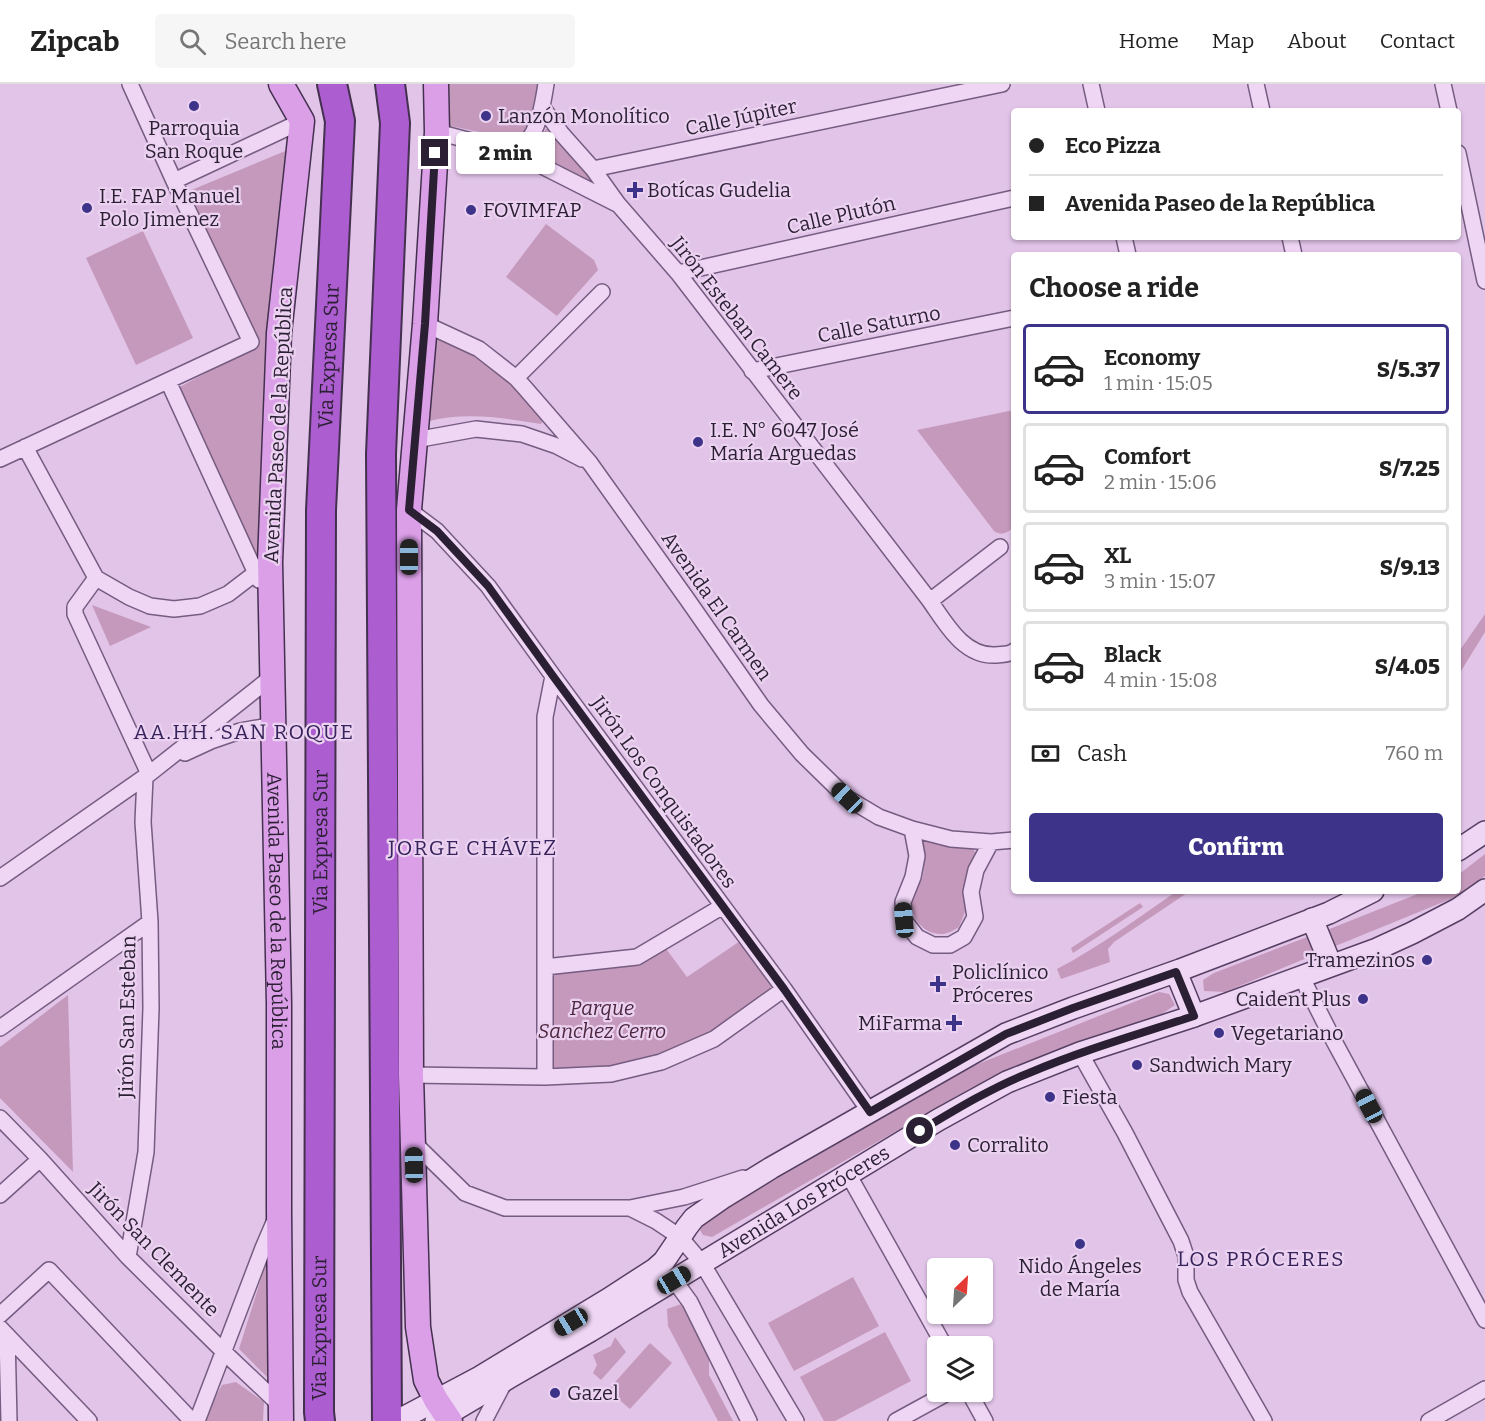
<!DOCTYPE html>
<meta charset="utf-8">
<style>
:root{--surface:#fff;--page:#f6f6f6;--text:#222;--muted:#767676;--line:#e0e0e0;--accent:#3d3389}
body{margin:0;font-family:Bitter,serif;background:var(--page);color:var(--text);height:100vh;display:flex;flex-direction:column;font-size:22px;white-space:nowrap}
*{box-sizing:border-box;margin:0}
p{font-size:20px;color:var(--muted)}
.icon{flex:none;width:33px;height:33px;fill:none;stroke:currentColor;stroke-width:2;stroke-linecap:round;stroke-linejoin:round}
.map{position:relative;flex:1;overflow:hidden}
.side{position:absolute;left:1011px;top:168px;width:450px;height:642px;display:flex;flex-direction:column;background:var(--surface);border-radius:6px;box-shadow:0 2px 4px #0004}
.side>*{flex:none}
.hud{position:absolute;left:1011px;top:24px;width:450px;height:132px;border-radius:6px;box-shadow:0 2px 4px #0004;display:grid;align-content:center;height:132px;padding:0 18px;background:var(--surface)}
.needle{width:39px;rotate:25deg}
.tools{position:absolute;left:927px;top:1174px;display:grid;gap:12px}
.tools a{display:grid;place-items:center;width:66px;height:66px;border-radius:6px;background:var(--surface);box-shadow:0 2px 4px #0004;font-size:30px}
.end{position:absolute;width:27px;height:27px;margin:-14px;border:8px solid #2b1f33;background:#fff;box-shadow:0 0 0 3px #fff}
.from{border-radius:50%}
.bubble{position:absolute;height:42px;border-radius:6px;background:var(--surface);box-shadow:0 2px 4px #0004;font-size:20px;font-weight:800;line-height:42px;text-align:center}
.car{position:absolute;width:18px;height:36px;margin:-18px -9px;border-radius:8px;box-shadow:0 0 4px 2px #0007;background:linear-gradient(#222 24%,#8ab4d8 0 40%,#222 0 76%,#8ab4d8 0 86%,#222 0)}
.hud b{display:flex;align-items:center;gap:21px;height:57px;font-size:22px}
.hud b+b{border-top:2px solid var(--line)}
.hud i{width:15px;height:15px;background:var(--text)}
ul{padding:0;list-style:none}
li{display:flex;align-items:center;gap:18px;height:90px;margin:0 12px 9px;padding:0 6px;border:3px solid var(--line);border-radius:6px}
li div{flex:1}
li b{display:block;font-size:22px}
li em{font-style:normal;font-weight:800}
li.active{border-color:var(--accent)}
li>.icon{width:54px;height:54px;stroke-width:1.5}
h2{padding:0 18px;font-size:27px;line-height:72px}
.pay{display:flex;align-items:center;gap:15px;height:66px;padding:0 18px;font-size:22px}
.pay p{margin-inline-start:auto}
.primary-button{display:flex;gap:12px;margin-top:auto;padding:12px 18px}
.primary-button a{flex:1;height:69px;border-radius:6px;background:var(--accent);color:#fff;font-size:24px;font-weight:800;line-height:69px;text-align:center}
header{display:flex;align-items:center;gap:36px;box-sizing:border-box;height:84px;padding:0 30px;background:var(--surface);border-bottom:2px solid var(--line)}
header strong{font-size:28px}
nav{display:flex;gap:33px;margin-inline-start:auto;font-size:21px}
.search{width:420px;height:54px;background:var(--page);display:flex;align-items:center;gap:15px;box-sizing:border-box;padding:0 21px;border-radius:6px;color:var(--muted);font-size:22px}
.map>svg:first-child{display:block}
</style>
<header>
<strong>Zipcab</strong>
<div class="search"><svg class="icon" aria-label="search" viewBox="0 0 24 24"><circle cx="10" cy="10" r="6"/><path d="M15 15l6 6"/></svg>Search here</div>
<nav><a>Home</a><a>Map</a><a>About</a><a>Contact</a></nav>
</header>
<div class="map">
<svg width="1485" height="1337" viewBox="0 0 1485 1337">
<rect width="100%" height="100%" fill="#e2c4e9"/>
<path fill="#c599bb" d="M445 0H538C533 19 532 41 519 56L508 57 489 50 446 41Z
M546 45H550L554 49 597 102 533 70 530 67Z
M290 65 265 470 256 479 176 305 258 261 189 107Z
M546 140 594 176 598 186 557 232 506 193Z
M143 147 193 254 136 281 86 174Z
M432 251 474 271 514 295 544 335 541 340C504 334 464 327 426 338Z
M1014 326V443C1007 449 1002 452 994 447L917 346Z
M92 521 151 543 110 562Z
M1485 530V548L1458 592V569Z
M926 756 973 765 977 770 966 790 965 828 959 843C954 846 948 850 942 850 923 851 907 831 912 811 914 804 922 799 923 791 925 779 923 770 921 758Z
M1485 770V792L1458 812 1333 863 1327 846 1425 807H1458V791Z
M1177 807H1190L1114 858 1108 865 1110 878 1061 895 1057 885C1099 863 1138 834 1177 807Z
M1140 819 1143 823 1073 869 1071 864Z
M746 853 784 905 661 978 545 993V883L664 862 687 893Z
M1307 853 1314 871 1225 908 1204 907 1203 896 1214 889Z
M1159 908 1169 910 1175 921 1162 930 971 1004 712 1153 703 1151 700 1146 705 1136 973 982Z
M68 911 73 1088 0 1014V963Z
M271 1163 267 1293 239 1265Z
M853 1193 879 1242 794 1287 768 1239Z
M687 1218 709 1260V1291L733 1337H718L668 1242 667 1225Z
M885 1248 911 1297 835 1337H824L800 1293Z
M615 1253 626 1268 601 1296 593 1289 597 1281 593 1271 611 1262Z
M650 1259 672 1279 630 1325 608 1306Z
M236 1298 264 1318 263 1337H202L222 1301Z"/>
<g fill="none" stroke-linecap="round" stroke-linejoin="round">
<defs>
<path id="street" d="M1091 0 1097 27
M1256 0 1262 27
M1443 0 1449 27
M543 24 561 49 593 85 618 120 678 189 930 517C946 540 964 573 996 571 1003 570 1009 571 1014 567
M437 48 506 66C512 65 520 65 525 60 539 46 543 19 546 0
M506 66 538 80 617 120
M1458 69 1485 197
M593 85 1002 0
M174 97 302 37
M1124 153 1128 171
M1290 153 1294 171
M678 189 1014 114
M425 240 479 265 516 294 525 304 590 379 687 515 761 621 802 670 847 714 879 733 912 745 951 755 991 758 1014 756
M752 287 1014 234
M516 294 602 208
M168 297 259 496
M415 356 476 345 522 350 557 362 582 375
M25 363 96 494 129 513 150 522 174 525 200 522 228 510 270 478
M0 375 251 258 174 97 130 0
M409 426 437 447 488 502 553 592 784 905 870 1028
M96 494 75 523V530L149 690
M930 517 1000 463
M185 669 211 657 240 647 274 641
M912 745 917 772 913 793 903 818 904 836 917 853 933 861H950L964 853 975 833 971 808 976 786 991 758
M0 794 149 690 273 592
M545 883 637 873 723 822
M1301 892 1335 959 1485 1236
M0 944 150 838
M1080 969 1125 1049 1181 1157 1186 1172V1196L1190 1208 1264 1337
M411 991 545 993 611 990 661 978 714 955 784 905
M545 993V633L553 592
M0 1034 40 1075 128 1173 224 1268 281 1322
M413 1058 465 1109 505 1124H630L656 1137 680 1153 702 1179 796 1337
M848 1090 945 1263
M0 1111 40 1075
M630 1124 684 1113 743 1094
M128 1173 146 1068 151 924 150 838 143 738 145 693
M674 1196 690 1218 749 1337
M0 1231 49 1186 192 1337
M0 1244 89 1337
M7 1251 9 1337
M969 1308 985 1337
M197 1337 263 1164 275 1136
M484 1337 505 1297
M896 1337 949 1308
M1429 1337 1485 1305"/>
<g id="secondary">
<path d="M1458 766 1485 748"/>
<path d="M1312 835 1331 881"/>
<path d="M1176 888 1194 932"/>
<path d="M397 1337 480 1293 607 1216 655 1185 664 1177 687 1143 694 1134 724 1113 771 1084 1006 950 1073 924 1180 886 1329 829 1373 807"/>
<path id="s1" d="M436 1337 510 1293 590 1247 938 1036 1007 998 1080 969 1194 932 1377 865 1412 849 1458 825 1485 806"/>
</g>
<g id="primary">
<path id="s2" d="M281 0 302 37 279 249 270 478 279 920V1127L281 1337"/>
<path d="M436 0 437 48 425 240 409 426 411 991 418 1243 426 1296 436 1316 450 1337"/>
</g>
<g id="highway">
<path id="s3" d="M320 1337 319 1328 321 426 340 37 332 0"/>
<path d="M387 1337 381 370 395 39 390 0"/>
</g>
</defs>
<use href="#street" stroke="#755c81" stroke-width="18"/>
<use href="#secondary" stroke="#563f63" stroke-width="24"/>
<use href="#primary" stroke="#43304f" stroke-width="27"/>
<use href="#highway" stroke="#43304f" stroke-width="32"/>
<use href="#street" stroke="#efd6f5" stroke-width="15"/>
<use href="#secondary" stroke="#efd6f5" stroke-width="21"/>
<use href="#primary" stroke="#db9fe8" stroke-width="24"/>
<use href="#highway" stroke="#ac5dcf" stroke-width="28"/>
</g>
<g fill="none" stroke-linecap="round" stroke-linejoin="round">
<path stroke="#2b1f33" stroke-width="8" d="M435 69 425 240 409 426 437 447 488 502 553 592 784 905 870 1028 1006 950 1073 924 1176 888 1194 932C1139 950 1083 966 1029 989 991 1004 955 1026 920 1047"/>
</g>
<g fill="#3d3389" stroke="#ecd2f1" stroke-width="2">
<circle cx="194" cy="22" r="6"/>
<circle cx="486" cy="32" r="6"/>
<path d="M632 97h6v6h6v6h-6v6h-6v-6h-6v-6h6z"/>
<circle cx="87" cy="124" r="6"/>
<circle cx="471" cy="126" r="6"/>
<circle cx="698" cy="358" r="6"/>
<circle cx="1427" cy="876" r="6"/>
<path d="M935 891h6v6h6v6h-6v6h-6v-6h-6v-6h6z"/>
<circle cx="1363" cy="915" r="6"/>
<path d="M951 930h6v6h6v6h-6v6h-6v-6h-6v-6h6z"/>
<circle cx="1219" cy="949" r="6"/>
<circle cx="1137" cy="981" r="6"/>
<circle cx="1050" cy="1013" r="6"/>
<circle cx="955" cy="1061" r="6"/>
<circle cx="1080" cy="1160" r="6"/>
<circle cx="555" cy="1309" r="6"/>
</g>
<g text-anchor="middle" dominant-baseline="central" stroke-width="4.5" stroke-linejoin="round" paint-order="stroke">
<g font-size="20" fill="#2b1f33" stroke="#ecd2f1" text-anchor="start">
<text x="498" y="32">Lanzón Monolítico</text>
<text x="194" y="44" text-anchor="middle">Parroquia<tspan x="194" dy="23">San Roque</tspan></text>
<text x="647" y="106">Botícas Gudelia</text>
<text x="99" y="112">I.E. FAP Manuel<tspan x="99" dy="23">Polo Jimenez</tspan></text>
<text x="483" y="126">FOVIMFAP</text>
<text x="710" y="346">I.E. N° 6047 José<tspan x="710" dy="23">María Arguedas</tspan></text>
<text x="1415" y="876" text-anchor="end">Tramezinos</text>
<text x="952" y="888">Policlínico<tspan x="952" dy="23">Próceres</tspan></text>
<text x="1351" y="915" text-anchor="end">Caident Plus</text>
<text x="942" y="939" text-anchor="end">MiFarma</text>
<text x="1231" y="949">Vegetariano</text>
<text x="1149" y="981">Sandwich Mary</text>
<text x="1062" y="1013">Fiesta</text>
<text x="967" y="1061">Corralito</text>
<text x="1080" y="1182" text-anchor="middle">Nido Ángeles<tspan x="1080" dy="23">de María</tspan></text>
<text x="567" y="1309">Gazel</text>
</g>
<g font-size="20" fill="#2b1f33" stroke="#ecd2f1">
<text transform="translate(741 33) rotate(-12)">Calle Júpiter</text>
<text transform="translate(841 131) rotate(-13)">Calle Plutón</text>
<text transform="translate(737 234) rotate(52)">Jirón Esteban Camere</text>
<text transform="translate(879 240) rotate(-11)">Calle Saturno</text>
<text stroke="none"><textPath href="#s3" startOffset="1065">Via Expresa Sur</textPath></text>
<text transform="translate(278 341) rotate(-87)">Avenida Paseo de la República</text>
<text transform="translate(717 522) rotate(55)">Avenida El Carmen</text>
<text transform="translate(664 708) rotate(54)">Jirón Los Conquistadores</text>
<text stroke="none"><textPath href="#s3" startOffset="579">Via Expresa Sur</textPath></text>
<text stroke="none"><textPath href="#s2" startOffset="834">Avenida Paseo de la República</textPath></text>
<text transform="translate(127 933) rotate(-89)">Jirón San Esteban</text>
<text stroke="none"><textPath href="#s1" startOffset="428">Avenida Los Próceres</textPath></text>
<text transform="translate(154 1165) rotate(46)">Jirón San Clemente</text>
<text stroke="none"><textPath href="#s3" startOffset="93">Via Expresa Sur</textPath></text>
</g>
<g font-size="20" font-style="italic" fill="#4d273f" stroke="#ecd2f1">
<text x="602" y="924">Parque<tspan x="602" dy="23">Sanchez Cerro</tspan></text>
</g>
<g font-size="21" letter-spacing="1.5" fill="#36235b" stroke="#ecd2f1">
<text x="244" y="648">AA.HH. SAN ROQUE</text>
<text x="473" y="764">JORGE CHÁVEZ</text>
<text x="1261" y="1175">LOS PRÓCERES</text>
</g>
</g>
</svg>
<div class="tools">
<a><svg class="needle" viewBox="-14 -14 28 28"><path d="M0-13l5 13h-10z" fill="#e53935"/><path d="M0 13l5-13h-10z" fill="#767676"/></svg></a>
<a><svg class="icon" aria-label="layers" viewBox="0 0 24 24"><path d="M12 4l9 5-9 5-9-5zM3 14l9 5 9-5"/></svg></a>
</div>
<i class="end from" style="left:920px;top:1047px"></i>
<i class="end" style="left:435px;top:69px"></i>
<div class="bubble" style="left:456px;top:48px;width:99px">2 min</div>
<i class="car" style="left:409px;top:473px;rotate:0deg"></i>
<i class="car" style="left:847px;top:714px;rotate:314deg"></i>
<i class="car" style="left:904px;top:836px;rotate:355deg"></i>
<i class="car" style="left:1369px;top:1022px;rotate:332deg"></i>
<i class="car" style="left:414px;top:1081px;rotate:359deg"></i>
<i class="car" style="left:674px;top:1196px;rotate:59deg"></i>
<i class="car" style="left:571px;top:1238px;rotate:239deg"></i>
<div class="hud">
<b><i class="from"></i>Eco Pizza</b>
<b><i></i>Avenida Paseo de la República</b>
</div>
<section class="side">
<h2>Choose a ride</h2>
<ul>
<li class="active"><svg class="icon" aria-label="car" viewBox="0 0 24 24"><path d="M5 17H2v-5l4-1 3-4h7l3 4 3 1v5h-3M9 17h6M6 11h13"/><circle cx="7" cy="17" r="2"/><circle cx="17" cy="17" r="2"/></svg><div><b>Economy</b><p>1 min · 15:05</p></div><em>S/5.37</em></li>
<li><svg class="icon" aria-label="car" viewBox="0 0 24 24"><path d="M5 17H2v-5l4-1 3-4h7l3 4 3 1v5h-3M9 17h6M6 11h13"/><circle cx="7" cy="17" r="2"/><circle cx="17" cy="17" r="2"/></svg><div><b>Comfort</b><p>2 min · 15:06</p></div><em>S/7.25</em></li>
<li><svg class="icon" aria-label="car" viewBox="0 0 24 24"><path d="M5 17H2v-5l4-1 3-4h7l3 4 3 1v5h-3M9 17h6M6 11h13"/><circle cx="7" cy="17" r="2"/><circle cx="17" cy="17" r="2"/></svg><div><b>XL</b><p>3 min · 15:07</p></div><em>S/9.13</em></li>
<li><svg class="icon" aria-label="car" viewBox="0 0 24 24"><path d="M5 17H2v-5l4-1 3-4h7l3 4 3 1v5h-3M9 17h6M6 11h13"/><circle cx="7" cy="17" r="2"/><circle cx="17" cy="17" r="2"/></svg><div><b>Black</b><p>4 min · 15:08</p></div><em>S/4.05</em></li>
</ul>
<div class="pay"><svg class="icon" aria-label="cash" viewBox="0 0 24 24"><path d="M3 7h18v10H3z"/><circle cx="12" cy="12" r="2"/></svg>Cash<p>760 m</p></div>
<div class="primary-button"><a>Confirm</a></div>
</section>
</div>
